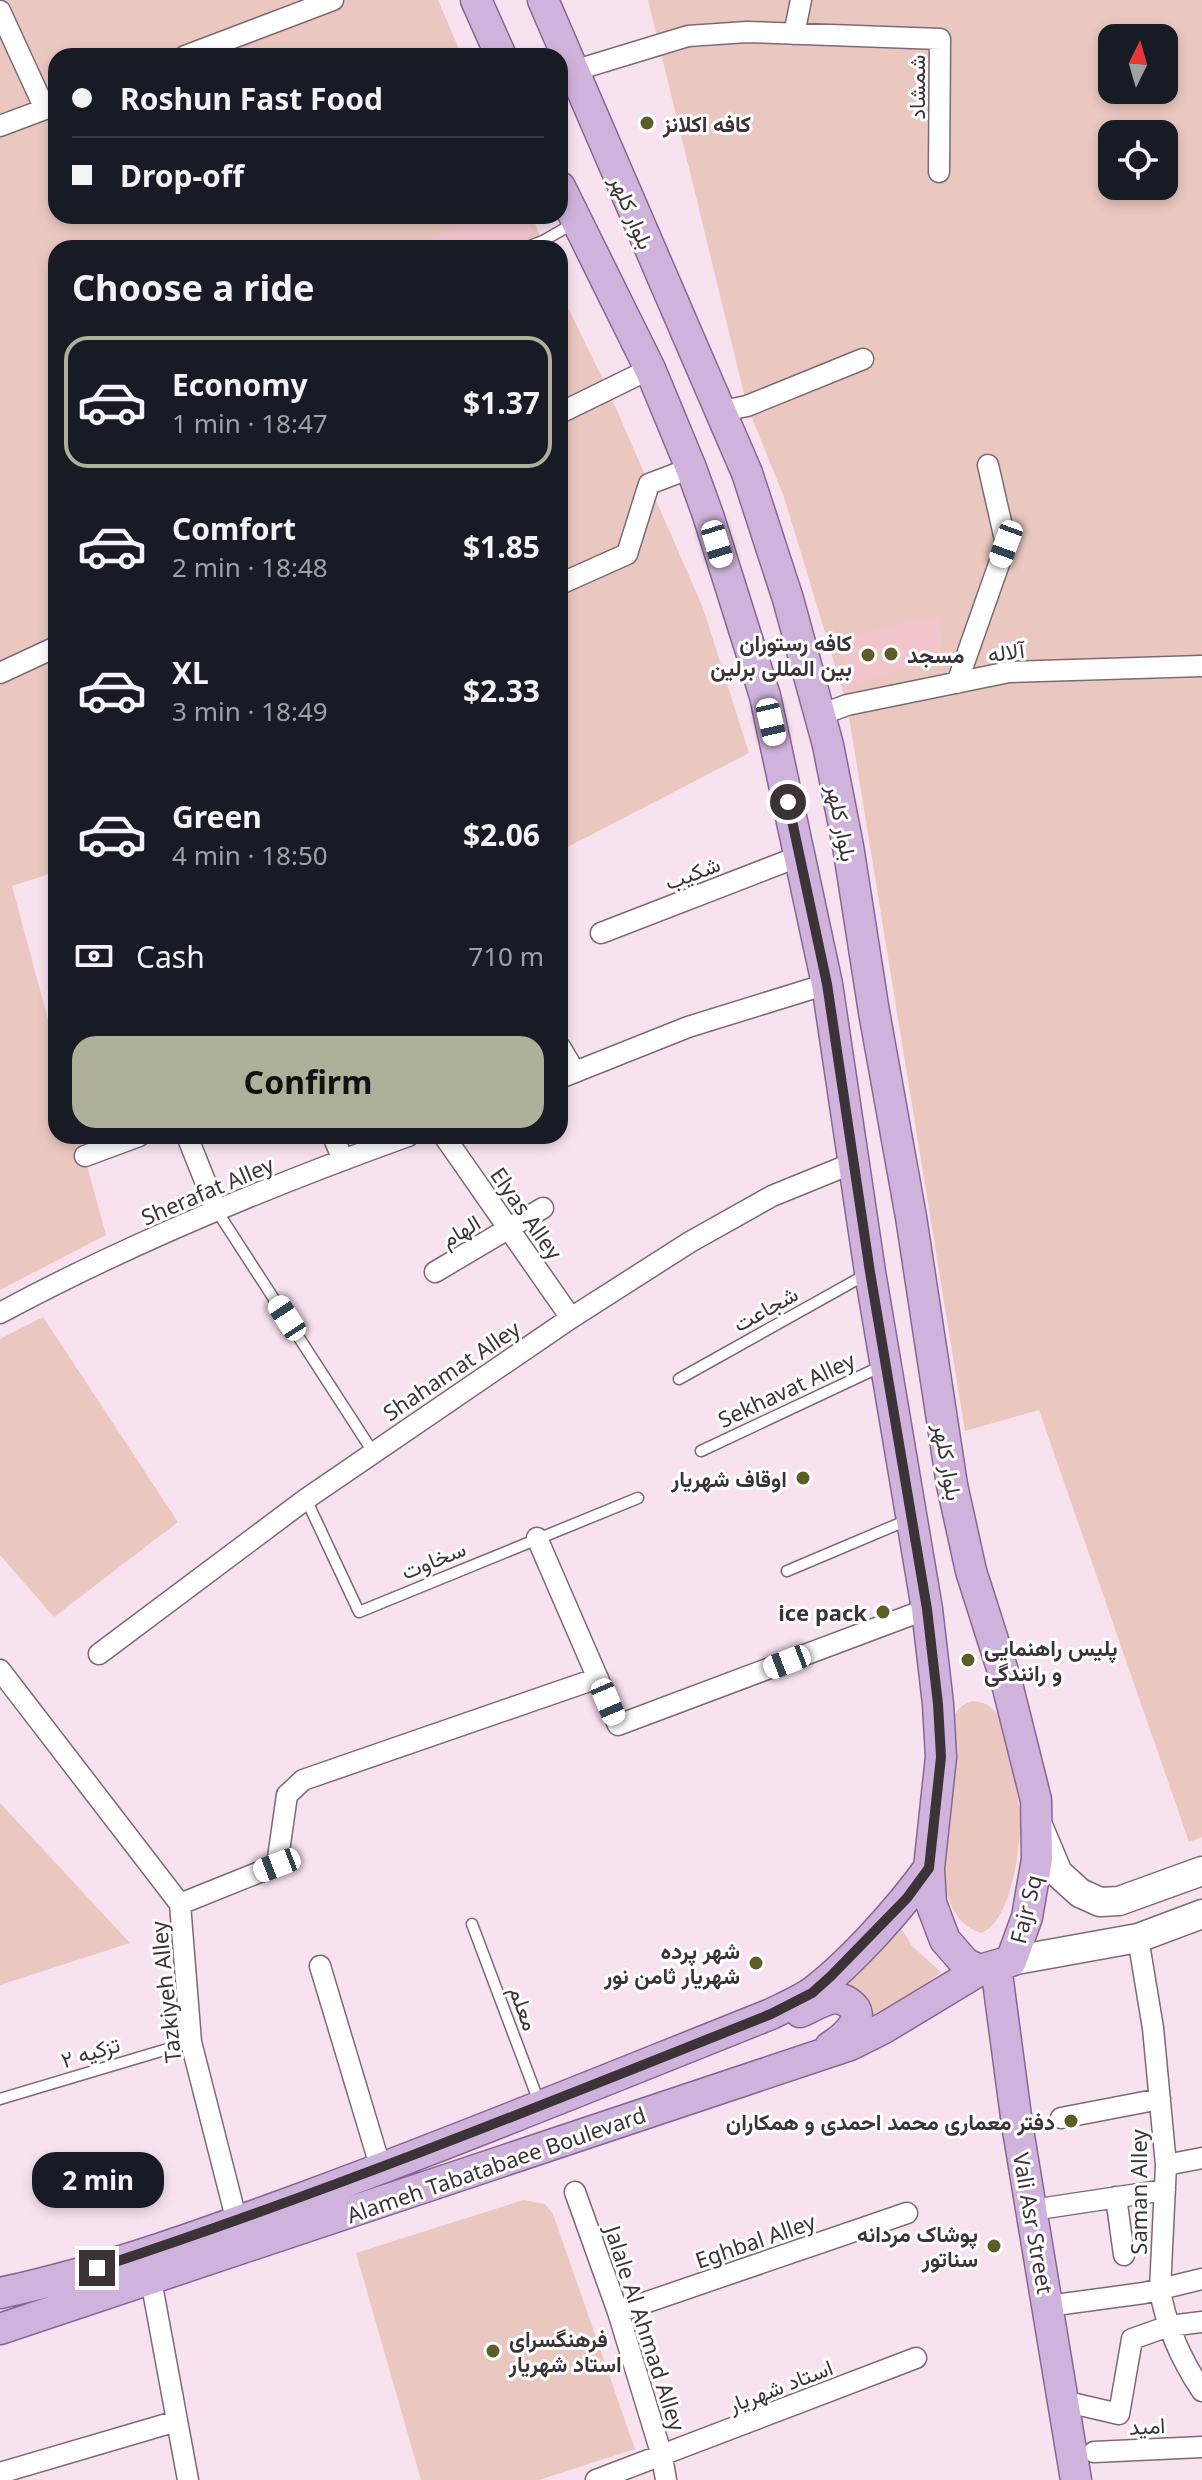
<!DOCTYPE html>
<meta charset="utf-8">
<style>
:root{--surface:#171b24;--page:#20242c;--text:#f1f3f6;--muted:#9ea1a6;--line:#363941;--accent:#aeb09a}
body{margin:0;font-family:"Noto Sans",Vazirmatn,sans-serif;background:var(--page);color:var(--text);height:100vh;display:flex;flex-direction:column;font-size:30px;white-space:nowrap}
*{box-sizing:border-box;margin:0}
p{font-size:26px;color:var(--muted)}
.icon{flex:none;width:44px;height:44px;fill:none;stroke:currentColor;stroke-width:2;stroke-linecap:round;stroke-linejoin:round}
.map{position:relative;flex:1;overflow:hidden}
.sheet{position:absolute;left:48px;top:240px;width:520px;height:904px;display:flex;flex-direction:column;background:var(--surface);border-radius:24px;box-shadow:0 4px 12px #0003}
.sheet>*{flex:none}
.hud{position:absolute;left:48px;top:48px;width:520px;height:176px;border-radius:24px;box-shadow:0 4px 12px #0003;display:grid;align-content:center;height:176px;padding:0 24px;background:var(--surface)}
.needle{width:52px;rotate:5deg}
.fabs{position:absolute;left:1098px;top:24px;display:grid;gap:16px}
.fabs a{display:grid;place-items:center;width:80px;height:80px;border-radius:16px;background:var(--surface);box-shadow:0 4px 12px #0003;font-size:40px}
.end{position:absolute;width:36px;height:36px;margin:-18px;border:10px solid #3c3339;background:#fff;box-shadow:0 0 0 4px #fff}
.from{border-radius:50%}
.bubble{position:absolute;height:56px;border-radius:24px;background:var(--surface);box-shadow:0 4px 12px #0003;font-size:26px;font-weight:700;line-height:56px;text-align:center}
.car{position:absolute;width:24px;height:48px;margin:-24px -12px;border-radius:10px;box-shadow:0 0 6px 2px #0007;background:linear-gradient(#fff 24%,#345 0 40%,#fff 0 76%,#345 0 86%,#fff 0)}
.hud b{display:flex;align-items:center;gap:28px;height:76px;font-size:30px}
.hud b+b{border-top:2px solid var(--line)}
.hud i{width:20px;height:20px;background:var(--text)}
ul{padding:0;list-style:none}
li{display:flex;align-items:center;gap:24px;height:132px;margin:0 16px 12px;padding:0 8px;border:4px solid transparent;border-radius:24px}
li div{flex:1}
li b{display:block;font-size:30px}
li em{font-style:normal;font-weight:700}
li.on{border-color:var(--accent)}
li>.icon{width:72px;height:72px;stroke-width:1.5}
h2{padding:0 24px;font-size:36px;line-height:96px}
.pay{display:flex;align-items:center;gap:20px;height:88px;padding:0 24px;font-size:30px}
.pay p{margin-inline-start:auto}
.button{display:flex;gap:16px;margin-top:auto;padding:16px 24px}
.button a{flex:1;height:92px;border-radius:24px;background:var(--accent);color:#111;font-size:32px;font-weight:700;line-height:92px;text-align:center}
.map>svg:first-child{display:block}
</style>
<div class="map">
<svg width="1202" height="2480" viewBox="0 0 1202 2480">
<rect width="100%" height="100%" fill="#f9e2f0"/>
<path fill="#eac8c0" fill-rule="evenodd" d="M0 0H438L462 56H56V216H532L545 248H56V872L12 886 56 1049V1136H79L106 1235 0 1290Z
M648 0H1202V1837L1189 1842 1039 1410 965 1431 847 705 784 497 747 406ZM1112 38H1164V90H1112ZM1112 134H1164V186H1112Z
M560 291 608 390 703 608 749 753 560 851Z
M43 1317 178 1522 54 1617 0 1555V1339Z
M972 1701C981 1702 987 1703 994 1710 1002 1718 1004 1735 1006 1745 1013 1771 1020 1799 1020 1825 1020 1852 1010 1923 981 1933 953 1924 946 1898 944 1871L950 1724C955 1712 959 1706 972 1701Z
M0 1803 130 1943 0 1985Z
M898 1923 912 1946 941 1972 868 2029 842 1987Z
M523 2200 545 2204 553 2214 635 2449 539 2480H421L356 2253Z"/>
<path fill="#f2c5cd" d="M481 216H526L534 236 521 241 517 248H408Z
M938 617 943 641 933 666 905 668 851 686 841 641 905 622Z"/>
<g fill="none" stroke-linecap="round" stroke-linejoin="round">
<defs>
<path id="service" d="M525 248 543 241 574 223
M217 1211 373 1452
M679 1379 865 1275
M701 1451 884 1365
M306 1499 359 1612 638 1498
M787 1571 910 1519
M472 1924 539 2102
M0 2099 191 2042"/>
<path id="minor" d="M0 11 45 109
M794 34 801 0
M185 56 333 0
M573 71 688 36 747 32 940 39 939 172
M0 126 56 105
M718 412 747 406 863 359
M560 413 650 369
M560 584 627 554 649 484 691 468
M0 673 56 647
M957 683 1006 544 988 465
M820 715 847 705 1009 672 1202 666
M601 933 800 856
M560 1047 575 1072
M560 1078 688 1027 827 984
M187 1136 217 1211
M333 1136 343 1160
M444 1136 571 1318
M85 1156 139 1136
M435 1272 543 1208
M0 1313C130 1243 269 1186 408 1136
M537 1538 618 1725 927 1609
M99 1654 306 1499 571 1318 690 1242 772 1196 853 1163
M0 1670 180 1904 191 2042 237 2222
M180 1904 277 1865 287 1795 303 1780 598 1678
M1138 1938 1153 2028 1166 2165 1160 2290C1166 2326 1182 2361 1202 2391
M320 1966 381 2169
M1061 2118 1160 2099
M1166 2165 1202 2158
M575 2192 618 2312 662 2456 666 2480
M1116 2197 1124 2255
M1032 2210 1165 2190
M151 2280 188 2480
M1048 2306 1144 2293 1202 2279
M618 2312 907 2213
M1063 2401 1119 2414 1132 2339 1169 2326 1202 2322
M1094 2452 1202 2447
M0 2473 177 2421
M596 2480 916 2358"/>
<path id="secondary" d="M1039 1828 1058 1873 1080 1893 1100 1902 1119 1901 1202 1871
M1011 1961 1138 1938 1202 1914"/>
<path id="primary" d="M476 0 501 56
M543 0 747 473 788 599 828 745 848 846 874 1012 911 1217 952 1485 971 1571 1007 1684 1036 1800 1037 1859 1027 1917 1011 1961 980 1970 966 1964 945 1940 931 1903 929 1868 941 1757 938 1704 927 1609 870 1272 827 984 765 696 708 515 691 468 650 369 560 187
M996 1966 1017 2124 1076 2480
M800 2012C810 2008 821 2001 830 1999 837 1997 844 1999 849 2003 870 2017 844 2038 830 2047
M0 2293C107 2270 210 2232 313 2194 467 2137 618 2075 771 2014 785 2007 802 2000 814 1991 853 1961 900 1908 929 1868
M0 2329 850 2045 884 2028 980 1970"/>
</defs>
<use href="#service" stroke="#7d6976" stroke-width="13"/>
<use href="#minor" stroke="#7d6976" stroke-width="23"/>
<use href="#secondary" stroke="#7d6976" stroke-width="31"/>
<use href="#primary" stroke="#876694" stroke-width="33"/>
<use href="#service" stroke="#fff" stroke-width="10"/>
<use href="#minor" stroke="#fff" stroke-width="20"/>
<use href="#secondary" stroke="#fff" stroke-width="28"/>
<use href="#primary" stroke="#d0b3dc" stroke-width="30"/>
</g>
<g fill="none" stroke-linecap="round" stroke-linejoin="round">
<path stroke="#3c3339" stroke-width="10" d="M97 2268C325 2193 548 2103 771 2014L812 1993 831 1976 907 1898 929 1868 941 1757 938 1704 927 1609 870 1272 827 984 788 802"/>
</g>
<g fill="#5d5d2a" stroke="#fff" stroke-width="3">
<circle cx="647" cy="123" r="8"/>
<circle cx="891" cy="654" r="8"/>
<circle cx="868" cy="655" r="8"/>
<circle cx="803" cy="1478" r="8"/>
<circle cx="883" cy="1612" r="8"/>
<circle cx="968" cy="1660" r="8"/>
<circle cx="756" cy="1963" r="8"/>
<circle cx="1071" cy="2121" r="8"/>
<circle cx="994" cy="2246" r="8"/>
<circle cx="493" cy="2351" r="8"/>
</g>
<g text-anchor="middle" dominant-baseline="central" stroke-width="6" stroke-linejoin="round" paint-order="stroke">
<g font-size="22" fill="#3c3339" stroke="#fff">
<text transform="translate(916 87) rotate(-90)">شمشاد</text>
<text transform="translate(633 212) rotate(67)">بلوار کلهر</text>
<text transform="translate(1006 651) rotate(-7)">آلاله</text>
<text transform="translate(843 823) rotate(79)">بلوار کلهر</text>
<text transform="translate(692 872) rotate(-21)">شکیب</text>
<text transform="translate(207 1190) rotate(-23)">Sherafat Alley</text>
<text transform="translate(527 1213) rotate(55)">Elyas Alley</text>
<text transform="translate(460 1230) rotate(-31)">الهام</text>
<text transform="translate(765 1308) rotate(-29)">شجاعت</text>
<text transform="translate(451 1370) rotate(-34)">Shahamat Alley</text>
<text transform="translate(786 1389) rotate(-25)">Sekhavat Alley</text>
<text transform="translate(949 1462) rotate(80)">بلوار کلهر</text>
<text transform="translate(433 1559) rotate(-22)">سخاوت</text>
<text transform="translate(1025 1909) rotate(-76)">Fajr Sq</text>
<text transform="translate(165 1992) rotate(-96)">Tazkiyeh Alley</text>
<text transform="translate(525 2008) rotate(70)">معلم</text>
<text transform="translate(90 2051) rotate(-17)">تزکیه ۲</text>
<text transform="translate(496 2164) rotate(-19)">Alameh Tabatabaee Boulevard</text>
<text transform="translate(1138 2192) rotate(-90)">Saman Alley</text>
<text transform="translate(1034 2223) rotate(80)">Vali Asr Street</text>
<text transform="translate(755 2240) rotate(-19)">Eghbal Alley</text>
<text transform="translate(646 2328) rotate(72)">Jalale Al Ahmad Alley</text>
<text transform="translate(780 2385) rotate(-21)">استاد شهریار</text>
<text transform="translate(1147 2425) rotate(-3)">امید</text>
</g>
<g font-size="22" font-weight="bold" fill="#3c3339" stroke="#fff" text-anchor="end">
<text x="663" y="123" text-anchor="start">کافه اکلانز</text>
<text x="852" y="642">کافه رستوران<tspan x="852" dy="25">بین المللی برلین</tspan></text>
<text x="907" y="654" text-anchor="start">مسجد</text>
<text x="787" y="1478">اوقاف شهریار</text>
<text x="867" y="1612">ice pack</text>
<text x="984" y="1647" text-anchor="start">پلیس راهنمایی<tspan x="984" dy="25">و رانندگی</tspan></text>
<text x="740" y="1950">شهر پرده<tspan x="740" dy="25">شهریار ثامن نور</tspan></text>
<text x="1055" y="2121">دفتر معماری محمد احمدی و همکاران</text>
<text x="978" y="2233">پوشاک مردانه<tspan x="978" dy="25">سناتور</tspan></text>
<text x="509" y="2338" text-anchor="start">فرهنگسرای<tspan x="509" dy="25">استاد شهریار</tspan></text>
</g>
</g>
</svg>
<div class="fabs">
<a><svg class="needle" viewBox="-14 -14 28 28"><path d="M0-13l5 13h-10z" fill="#e53935"/><path d="M0 13l5-13h-10z" fill="#9ea1a6"/></svg></a>
<a><svg class="icon" aria-label="locate" viewBox="0 0 24 24"><circle cx="12" cy="12" r="6"/><path d="M12 2v4M12 18v4M2 12h4M18 12h4"/></svg></a>
</div>
<i class="end from" style="left:788px;top:802px"></i>
<i class="end" style="left:97px;top:2268px"></i>
<div class="bubble" style="left:32px;top:2152px;width:132px">2 min</div>
<i class="car" style="left:717px;top:544px;rotate:163deg"></i>
<i class="car" style="left:1006px;top:544px;rotate:200deg"></i>
<i class="car" style="left:771px;top:722px;rotate:167deg"></i>
<i class="car" style="left:287px;top:1318px;rotate:327deg"></i>
<i class="car" style="left:787px;top:1662px;rotate:249deg"></i>
<i class="car" style="left:608px;top:1702px;rotate:157deg"></i>
<i class="car" style="left:277px;top:1865px;rotate:249deg"></i>
<div class="hud">
<b><i class="from"></i>Roshun Fast Food</b>
<b><i></i>Drop-off</b>
</div>
<section class="sheet">
<h2>Choose a ride</h2>
<ul>
<li class="on"><svg class="icon" aria-label="car" viewBox="0 0 24 24"><path d="M5 17H2v-5l4-1 3-4h7l3 4 3 1v5h-3M9 17h6M6 11h13"/><circle cx="7" cy="17" r="2"/><circle cx="17" cy="17" r="2"/></svg><div><b>Economy</b><p>1 min · 18:47</p></div><em>$1.37</em></li>
<li><svg class="icon" aria-label="car" viewBox="0 0 24 24"><path d="M5 17H2v-5l4-1 3-4h7l3 4 3 1v5h-3M9 17h6M6 11h13"/><circle cx="7" cy="17" r="2"/><circle cx="17" cy="17" r="2"/></svg><div><b>Comfort</b><p>2 min · 18:48</p></div><em>$1.85</em></li>
<li><svg class="icon" aria-label="car" viewBox="0 0 24 24"><path d="M5 17H2v-5l4-1 3-4h7l3 4 3 1v5h-3M9 17h6M6 11h13"/><circle cx="7" cy="17" r="2"/><circle cx="17" cy="17" r="2"/></svg><div><b>XL</b><p>3 min · 18:49</p></div><em>$2.33</em></li>
<li><svg class="icon" aria-label="car" viewBox="0 0 24 24"><path d="M5 17H2v-5l4-1 3-4h7l3 4 3 1v5h-3M9 17h6M6 11h13"/><circle cx="7" cy="17" r="2"/><circle cx="17" cy="17" r="2"/></svg><div><b>Green</b><p>4 min · 18:50</p></div><em>$2.06</em></li>
</ul>
<div class="pay"><svg class="icon" aria-label="cash" viewBox="0 0 24 24"><path d="M3 7h18v10H3z"/><circle cx="12" cy="12" r="2"/></svg>Cash<p>710 m</p></div>
<div class="button"><a>Confirm</a></div>
</section>
</div>
